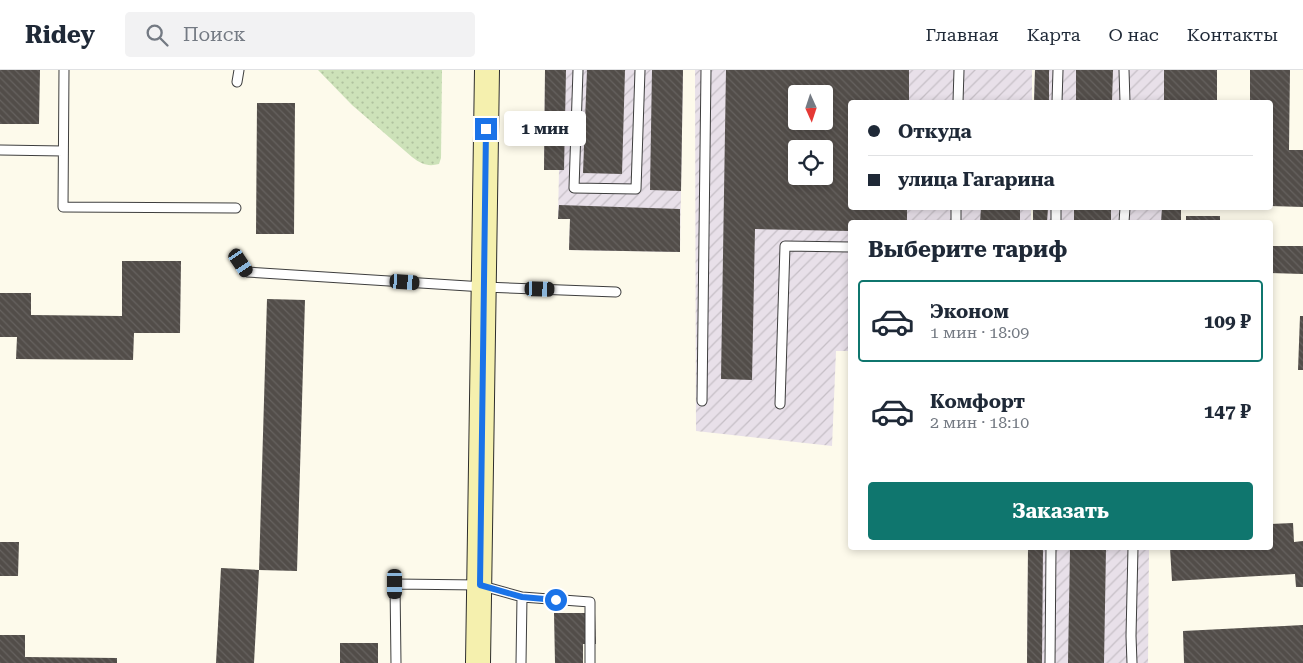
<!DOCTYPE html>
<html lang="ru">
<meta charset="utf-8">
<style>
:root{--surface:#fff;--page:#f2f2f3;--text:#1f2937;--muted:#747a83;--line:#e0e1e3;--accent:#0f766e}
body{margin:0;font-family:"Roboto Serif",serif;background:var(--page);color:var(--text);height:100vh;display:flex;flex-direction:column;font-size:19px;white-space:nowrap}
*{box-sizing:border-box;margin:0}
p{font-size:16px;color:var(--muted)}
.icon{flex:none;width:28px;height:28px;fill:none;stroke:currentColor;stroke-width:2;stroke-linecap:round;stroke-linejoin:round}
.map{position:relative;flex:1;overflow:hidden}
.side{position:absolute;left:848px;top:150px;width:425px;height:330px;display:flex;flex-direction:column;background:var(--surface);border-radius:5px;box-shadow:0 2px 8px #0003}
.side>*{flex:none}
.banner{position:absolute;left:848px;top:30px;width:425px;height:110px;border-radius:5px;box-shadow:0 2px 8px #0003;display:grid;align-content:center;height:110px;padding:0 20px;background:var(--surface)}
.needle{width:32px;rotate:177deg}
.fabs{position:absolute;left:788px;top:15px;display:grid;gap:10px}
.fabs a{display:grid;place-items:center;width:45px;height:45px;border-radius:5px;background:var(--surface);box-shadow:0 2px 8px #0003;font-size:25px}
.end{position:absolute;width:22px;height:22px;margin:-11px;border:6px solid #1a73e8;background:#fff;box-shadow:0 0 0 2px #fff}
.from{border-radius:50%}
.bubble{position:absolute;height:35px;border-radius:5px;background:var(--surface);box-shadow:0 2px 8px #0003;font-size:16px;font-weight:700;line-height:35px;text-align:center}
.car{position:absolute;width:15px;height:30px;margin:-15px -8px;border-radius:6px;box-shadow:0 0 4px 1px #0007;background:linear-gradient(#222 24%,#8ab4d8 0 40%,#222 0 76%,#8ab4d8 0 86%,#222 0)}
.banner b{display:flex;align-items:center;gap:18px;height:48px;font-size:19px}
.banner b+b{border-top:1px solid var(--line)}
.banner i{width:12px;height:12px;background:var(--text)}
ul{padding:0;list-style:none}
li{display:flex;align-items:center;gap:15px;height:82px;margin:0 10px 8px;padding:0 10px;border:2px solid transparent;border-radius:5px}
li div{flex:1}
li b{display:block;font-size:19px}
li em{font-style:normal;font-weight:700}
li.current{border-color:var(--accent)}
li>.icon{width:45px;height:45px;stroke-width:1.5}
h2{padding:0 20px;font-size:22px;line-height:60px}
.cta{display:flex;gap:10px;margin-top:auto;padding:10px 20px}
.cta a{flex:1;height:58px;border-radius:5px;background:var(--accent);color:#fff;font-size:20px;font-weight:700;line-height:58px;text-align:center}
header{display:flex;align-items:center;gap:30px;box-sizing:border-box;height:70px;padding:0 25px;background:var(--surface);border-bottom:1px solid var(--line)}
header strong{font-size:24px}
nav{display:flex;gap:28px;margin-inline-start:auto;font-size:18px}
.search{width:350px;height:45px;background:var(--page);display:flex;align-items:center;gap:12px;box-sizing:border-box;padding:0 18px;border-radius:5px;color:var(--muted);font-size:19px}
.map>svg:first-child{display:block}
</style>
<header>
<strong>Ridey</strong>
<div class="search"><svg class="icon" aria-label="search" viewBox="0 0 24 24"><circle cx="10" cy="10" r="6"/><path d="M15 15l6 6"/></svg>Поиск</div>
<nav><a>Главная</a><a>Карта</a><a>О нас</a><a>Контакты</a></nav>
</header>
<div class="map">
<svg width="1303" height="593" viewBox="0 0 1303 593">
<defs>
<pattern id="industrial-furrows" width="10" height="10" patternUnits="userSpaceOnUse" patternTransform="scale(1.25)"><rect width="10" height="10" fill="#e8e0e9"/><path d="M-1 1l2-2M0 10L10 0M9 11l2-2" fill="none" stroke="#c6bfc6"/></pattern>
<pattern id="grass-dots" width="8" height="8" patternUnits="userSpaceOnUse" patternTransform="scale(1.25)"><rect width="8" height="8" fill="#cde2b9"/><path d="M2 2h.1M6 6h.1" fill="none" stroke="#afc19e" stroke-width="1.8" stroke-linecap="round"/></pattern>
<pattern id="building-back-hatch" width="6" height="6" patternUnits="userSpaceOnUse" patternTransform="scale(1.25)"><rect width="6" height="6" fill="#524d49"/><path d="M-1 5l2 2M0 0l6 6M5-1l2 2" fill="none" stroke="#66625f"/></pattern>
</defs>
<rect width="100%" height="100%" fill="#fdfaeb"/>
<path fill="url(#industrial-furrows)" fill-rule="evenodd" d="M545 0H683L680 182 569 180 570 149H558L559 100H544Z
M695 0H1032V32H850V138H1031V152H850V281H836L832 376 696 361ZM796 24H824V51H796ZM796 79H824V106H796Z
M1035 0H1184L1183 32H1034Z
M1033 138H1181V152H1033Z
M1028 478H1149L1148 593H1027Z"/>
<path fill="url(#grass-dots)" d="M318 0H442L441 88 439 94C428 97 421 94 412 87L352 35Z"/>
<path fill="url(#building-back-hatch)" fill-rule="evenodd" d="M0 0H40L39 54H0Z
M545 0H566L564 100H544Z
M587 0H625L622 104 583 103Z
M652 0H683L681 121 650 120Z
M726 0H909V32H850V138H907V152H850V161L755 159 752 310 721 309ZM796 24H824V51H796ZM796 79H824V106H796Z
M1035 0H1049V32H1034Z
M1076 0H1113L1112 32H1076Z
M1164 0H1217V32H1164Z
M1250 0H1290L1289 80H1303V137L1270 136V32H1250Z
M257 33H295L294 164H256Z
M559 135 680 139V182L569 180 570 149H558Z
M981 138H1020V152H980Z
M1033 138H1048L1047 152H1033Z
M1074 138H1111V152H1074Z
M1162 138H1181V152H1161Z
M1186 146H1220V152H1186Z
M1270 176H1303V204L1270 203Z
M122 191H181L180 263H134L133 290 16 289 17 267H0V223H31V245L122 246Z
M267 229 305 230 297 501 259 500 254 593H216L221 498 259 500Z
M1300 246H1303V300H1298Z
M1293 453 1294 472 1303 471V517H1296L1295 504 1172 511 1170 478H1270V454Z
M0 472H19L18 506H0Z
M1028 478H1043L1042 593H1027Z
M1070 478H1106L1104 593H1068Z
M554 543H595L596 574H583V593H555Z
M1303 555V593H1184L1183 561Z
M0 565H25V587L117 588V593H0Z
M340 573H378V593H340Z"/>
<g fill="none" stroke-linecap="round" stroke-linejoin="round">
<defs>
<path id="service" d="M64 0 63 137 236 138
M578 0 574 118 636 119 640 0
M1124 0 1125 32
M237 12 239 0
M958 32 959 0
M1057 32 1058 0
M0 80 63 81
M956 152V138
M1056 152V138
M1124 152 1125 138
M236 184 247 202 484 217 616 222
M702 331 706 0
M780 334 785 176 850 177
M522 527 590 532V593
M396 593 395 514 479 515 522 527 521 593
M1050 593 1051 478
M1132 593 1131 566 1133 478"/>
<path id="secondary" d="M478 593 487 0"/>
</defs>
<use href="#service" stroke="#3e3e3e" stroke-width="11"/>
<use href="#secondary" stroke="#2d2d2d" stroke-width="26"/>
<use href="#service" stroke="#fff" stroke-width="9"/>
<use href="#secondary" stroke="#f5f0ae" stroke-width="24"/>
</g>
<g fill="none" stroke-linecap="round" stroke-linejoin="round">
<path stroke="#1a73e8" stroke-width="6" d="M486 59 480 515 522 527 556 530"/>
</g>
</svg>
<div class="fabs">
<a><svg class="needle" viewBox="-14 -14 28 28"><path d="M0-13l5 13h-10z" fill="#e53935"/><path d="M0 13l5-13h-10z" fill="#747a83"/></svg></a>
<a><svg class="icon" aria-label="locate" viewBox="0 0 24 24"><circle cx="12" cy="12" r="6"/><path d="M12 2v4M12 18v4M2 12h4M18 12h4"/></svg></a>
</div>
<i class="end from" style="left:556px;top:530px"></i>
<i class="end" style="left:486px;top:59px"></i>
<div class="bubble" style="left:504px;top:41px;width:82px">1 мин</div>
<i class="car" style="left:241px;top:193px;rotate:146deg"></i>
<i class="car" style="left:405px;top:212px;rotate:94deg"></i>
<i class="car" style="left:540px;top:219px;rotate:92deg"></i>
<i class="car" style="left:395px;top:514px;rotate:180deg"></i>
<div class="banner">
<b><i class="from"></i>Откуда</b>
<b><i></i>улица Гагарина</b>
</div>
<section class="side">
<h2>Выберите тариф</h2>
<ul>
<li class="current"><svg class="icon" aria-label="car" viewBox="0 0 24 24"><path d="M5 17H2v-5l4-1 3-4h7l3 4 3 1v5h-3M9 17h6M6 11h13"/><circle cx="7" cy="17" r="2"/><circle cx="17" cy="17" r="2"/></svg><div><b>Эконом</b><p>1 мин · 18:09</p></div><em>109 ₽</em></li>
<li><svg class="icon" aria-label="car" viewBox="0 0 24 24"><path d="M5 17H2v-5l4-1 3-4h7l3 4 3 1v5h-3M9 17h6M6 11h13"/><circle cx="7" cy="17" r="2"/><circle cx="17" cy="17" r="2"/></svg><div><b>Комфорт</b><p>2 мин · 18:10</p></div><em>147 ₽</em></li>
</ul>
<div class="cta"><a>Заказать</a></div>
</section>
</div>
